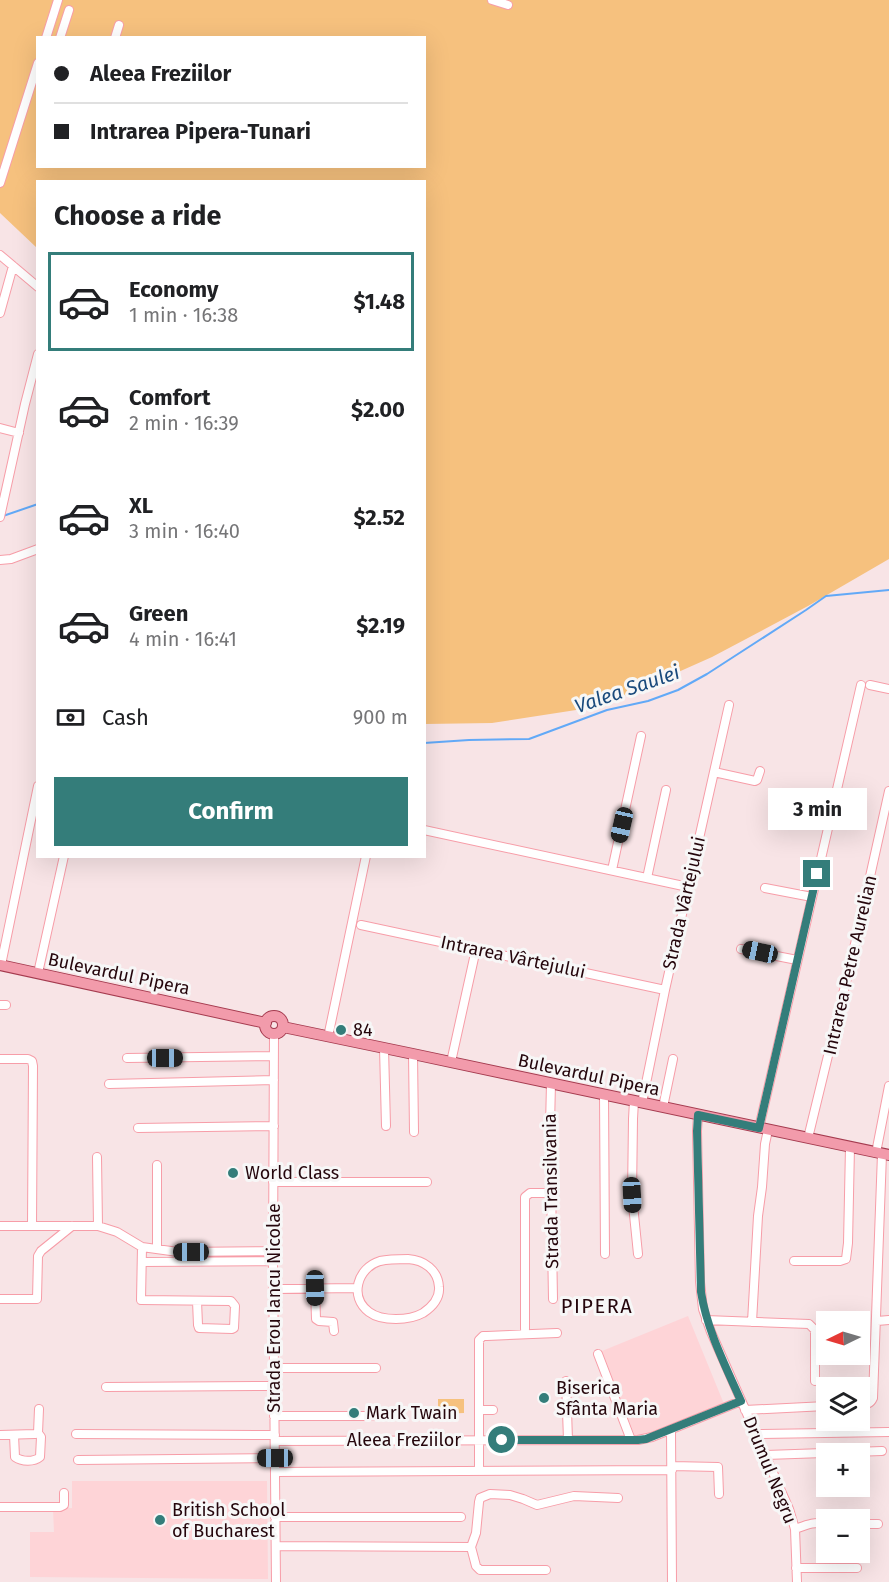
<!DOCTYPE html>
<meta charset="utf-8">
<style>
:root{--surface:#fff;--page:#f6f6f6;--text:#202124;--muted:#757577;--line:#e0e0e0;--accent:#347d7a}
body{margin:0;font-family:"Fira Sans",sans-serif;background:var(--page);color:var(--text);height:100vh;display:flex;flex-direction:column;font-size:22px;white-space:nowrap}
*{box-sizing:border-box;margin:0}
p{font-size:20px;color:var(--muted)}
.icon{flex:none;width:33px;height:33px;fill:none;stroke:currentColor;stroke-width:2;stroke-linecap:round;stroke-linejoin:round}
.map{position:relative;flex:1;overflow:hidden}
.drawer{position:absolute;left:36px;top:180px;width:390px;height:678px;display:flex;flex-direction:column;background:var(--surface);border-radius:0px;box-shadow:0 6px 24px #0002}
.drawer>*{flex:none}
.top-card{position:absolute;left:36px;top:36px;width:390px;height:132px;border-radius:0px;box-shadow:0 6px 24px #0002;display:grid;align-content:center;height:132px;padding:0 18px;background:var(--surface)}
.needle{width:39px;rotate:265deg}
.controls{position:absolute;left:816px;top:1311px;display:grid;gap:12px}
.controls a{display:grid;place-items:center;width:54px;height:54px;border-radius:0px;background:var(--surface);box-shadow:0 6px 24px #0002;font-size:30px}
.end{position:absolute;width:27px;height:27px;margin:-14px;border:8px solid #347d7a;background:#fff;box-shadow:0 0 0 3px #fff}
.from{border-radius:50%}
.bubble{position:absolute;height:42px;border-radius:0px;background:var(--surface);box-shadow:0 6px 24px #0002;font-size:20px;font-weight:700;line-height:42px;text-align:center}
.car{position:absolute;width:18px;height:36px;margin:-18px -9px;border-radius:8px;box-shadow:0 0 4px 2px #0007;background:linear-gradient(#222 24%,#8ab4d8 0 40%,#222 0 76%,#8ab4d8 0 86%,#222 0)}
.top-card b{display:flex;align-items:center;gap:21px;height:57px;font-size:22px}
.top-card b+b{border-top:2px solid var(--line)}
.top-card i{width:15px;height:15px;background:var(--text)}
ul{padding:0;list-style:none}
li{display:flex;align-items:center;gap:18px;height:99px;margin:0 12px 9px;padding:0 6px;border:3px solid transparent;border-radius:0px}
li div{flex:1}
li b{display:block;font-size:22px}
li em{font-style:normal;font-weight:700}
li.selected{border-color:var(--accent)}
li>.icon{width:54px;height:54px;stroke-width:1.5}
h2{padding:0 18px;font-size:27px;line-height:72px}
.pay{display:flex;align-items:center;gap:15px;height:66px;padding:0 18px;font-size:22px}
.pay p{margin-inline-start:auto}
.button{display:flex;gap:12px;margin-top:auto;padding:12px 18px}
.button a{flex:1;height:69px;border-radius:0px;background:var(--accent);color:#fff;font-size:24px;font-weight:700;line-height:69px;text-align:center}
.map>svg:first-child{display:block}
</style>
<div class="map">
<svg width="889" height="1582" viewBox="0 0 889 1582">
<rect width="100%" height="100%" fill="#f8e4e6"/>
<path fill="#fed4d7" d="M688 1316 724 1404 649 1434 635 1436 602 1351Z
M72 1481H267L268 1579 30 1577V1532H54L53 1509 72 1508Z"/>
<path fill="#f6c17e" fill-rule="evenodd" d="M0 0H889V559L808 606 712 657 602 706 492 723 425 724 424 182H38L37 248 0 213ZM38 38H424V166H38Z
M438 1399H464V1413L438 1414Z"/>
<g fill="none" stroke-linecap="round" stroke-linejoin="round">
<path stroke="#62a9f7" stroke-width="2" d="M3 516 38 504
M424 743 469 740 529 739 607 710 648 701 678 690 707 674 806 610 826 596 889 590"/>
<defs>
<path id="minor" d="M492 0 508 5
M46 38 58 0
M60 38 69 10
M115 38 119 25
M0 183 38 63
M0 255 38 287
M0 313 13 266
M0 428 19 433
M0 517 25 404 38 354
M0 560 11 559 38 549
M870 685 889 689
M714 772 755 781 757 780 760 771
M424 830 688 887
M612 870 641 736
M647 878 666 790
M765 888 812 897
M361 925 665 990
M741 949 797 960
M1 965 38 786
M38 973 64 856
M0 1005H6
M274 1034 273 1261 276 1582
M328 1037 366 856
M384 1048 386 1126
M413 1054 414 1132
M127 1058 273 1056
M0 1059H28L32 1061 33 1066 32 1226
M451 1062 476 949
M551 1083 550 1126 553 1299
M109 1084 274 1080
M604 1095 605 1254
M634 1101 633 1119 632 1195 638 1254
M642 1103 665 990 729 705
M663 1107 673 1059
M698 1115 697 1131 700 1282 703 1309 711 1332 789 1509 795 1529 797 1582
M138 1128 274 1126
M759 1128 861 685
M808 1138 853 953 889 791
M876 1153 889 1086
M97 1157 98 1226
M157 1165V1248
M273 1182H427
M0 1226H98L117 1232 142 1247 178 1252 273 1251
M142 1247 141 1300 231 1301 235 1306 234 1328 232 1329 199 1328 198 1325 197 1301
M408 1259C424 1260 438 1270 439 1287 440 1299 432 1307 423 1313 414 1318 405 1319 396 1319 386 1319 377 1318 369 1312 349 1297 357 1268 380 1261 389 1259 399 1259 408 1259Z
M794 1261H840L846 1259 848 1243 850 1147
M142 1262 273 1261
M315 1288 316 1319 319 1321 333 1322 334 1331
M273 1289 357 1288
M0 1299H37L38 1256 41 1251 72 1226
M706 1320 809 1324 815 1330V1381
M877 1321 889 1320
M752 1322 758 1216 762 1187 765 1144 768 1130
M525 1329V1197L530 1193H551
M598 1354 631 1440
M274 1368H376
M566 1381 568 1440
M106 1387 274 1386
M860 1404C866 1404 870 1405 873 1398L882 1154
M479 1410H493
M745 1410 826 1406
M274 1416H383
M671 1430 672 1582
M76 1434 275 1435
M756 1434 889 1432
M0 1435 35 1434 38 1433 39 1409
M14 1435 15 1457C22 1462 34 1462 40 1457L41 1437 38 1433
M275 1441 638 1440 652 1437 741 1401
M766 1455 882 1451
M78 1460 275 1458
M672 1466 718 1467 719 1494
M479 1470V1340L483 1336H487L557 1333
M275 1472 672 1470
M0 1507H60L64 1505V1493
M275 1517H461
M860 1524H878
M795 1529C806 1525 815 1521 826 1524
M276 1546 471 1547
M796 1568H857
M546 1570H480L476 1566 471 1547 476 1533 479 1502 480 1498 490 1494 510 1495 523 1499 537 1505 574 1496 618 1498"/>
<path id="major" d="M0 965 266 1023
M265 1025a9 9 0 1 1 18 0a9 9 0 1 1-18 0Z
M283 1027 413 1054 889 1155"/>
</defs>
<use href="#minor" stroke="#f79da8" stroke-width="10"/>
<use href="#major" stroke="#a53b4f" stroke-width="12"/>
<use href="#minor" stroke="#fff" stroke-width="8"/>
<use href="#major" stroke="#f29bab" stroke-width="10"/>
</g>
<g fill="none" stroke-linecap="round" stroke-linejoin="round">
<path stroke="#347d7a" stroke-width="8" d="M502 1440H638L646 1439 741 1401C725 1365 707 1330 701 1292L697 1131 698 1115 759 1128 817 874"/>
</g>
<g fill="#347d7a" stroke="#f7f7f7" stroke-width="2">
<circle cx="341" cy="1030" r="6"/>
<circle cx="233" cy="1173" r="6"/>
<circle cx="544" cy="1398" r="6"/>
<circle cx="354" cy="1413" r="6"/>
<circle cx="160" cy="1520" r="6"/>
</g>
<g text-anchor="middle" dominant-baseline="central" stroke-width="6" stroke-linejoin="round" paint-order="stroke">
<g font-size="18" fill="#25060c" stroke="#f7f7f7">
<text transform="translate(684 903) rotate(-77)">Strada Vârtejului</text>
<text transform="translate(513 957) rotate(12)">Intrarea Vârtejului</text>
<text transform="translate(850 965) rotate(-77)">Intrarea Petre Aurelian</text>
<text transform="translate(119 974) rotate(12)">Bulevardul Pipera</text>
<text transform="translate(589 1075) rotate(12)">Bulevardul Pipera</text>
<text transform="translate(551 1191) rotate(-91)">Strada Transilvania</text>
<text transform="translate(274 1308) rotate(-90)">Strada Erou Iancu Nicolae</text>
<text x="404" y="1440">Aleea Freziilor</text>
<text transform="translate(770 1470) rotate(68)">Drumul Negru</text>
</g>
<g font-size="18" fill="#25060c" stroke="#f7f7f7" text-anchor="start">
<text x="353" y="1030">84</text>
<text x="245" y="1173">World Class</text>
<text x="556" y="1388">Biserica<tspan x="556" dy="21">Sfânta Maria</tspan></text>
<text x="366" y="1413">Mark Twain</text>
<text x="172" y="1510">British School<tspan x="172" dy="21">of Bucharest</tspan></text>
</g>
<g font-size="20" font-style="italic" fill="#1a4a7c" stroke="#f7f7f7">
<text transform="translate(627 689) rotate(-19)">Valea Saulei</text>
</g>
<g font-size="20" letter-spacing="1.5" fill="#25060c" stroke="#f7f7f7">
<text x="597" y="1306">PIPERA</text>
</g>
</g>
</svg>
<div class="controls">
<a><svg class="needle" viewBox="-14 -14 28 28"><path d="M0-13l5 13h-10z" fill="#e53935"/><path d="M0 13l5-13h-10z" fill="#757577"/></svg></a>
<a><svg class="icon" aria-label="layers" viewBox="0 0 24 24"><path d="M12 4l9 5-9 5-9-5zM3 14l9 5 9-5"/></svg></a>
<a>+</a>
<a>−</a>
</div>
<i class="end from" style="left:502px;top:1440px"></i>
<i class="end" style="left:817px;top:874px"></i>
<div class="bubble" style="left:768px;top:788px;width:99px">3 min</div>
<i class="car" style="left:622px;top:825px;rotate:193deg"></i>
<i class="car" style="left:760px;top:952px;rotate:282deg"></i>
<i class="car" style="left:165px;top:1058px;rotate:90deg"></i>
<i class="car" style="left:632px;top:1195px;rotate:177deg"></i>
<i class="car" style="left:191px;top:1252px;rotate:270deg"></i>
<i class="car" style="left:315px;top:1288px;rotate:179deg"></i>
<i class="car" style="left:275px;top:1458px;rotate:270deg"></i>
<div class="top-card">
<b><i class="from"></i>Aleea Freziilor</b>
<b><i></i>Intrarea Pipera-Tunari</b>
</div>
<section class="drawer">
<h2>Choose a ride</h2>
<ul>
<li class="selected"><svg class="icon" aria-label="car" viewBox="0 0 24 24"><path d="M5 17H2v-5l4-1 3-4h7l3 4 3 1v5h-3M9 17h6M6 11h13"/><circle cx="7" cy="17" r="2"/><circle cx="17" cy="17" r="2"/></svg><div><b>Economy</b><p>1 min · 16:38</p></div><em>$1.48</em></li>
<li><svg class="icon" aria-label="car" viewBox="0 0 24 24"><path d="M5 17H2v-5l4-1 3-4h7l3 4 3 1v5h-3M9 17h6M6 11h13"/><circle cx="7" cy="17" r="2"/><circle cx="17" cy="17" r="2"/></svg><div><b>Comfort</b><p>2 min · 16:39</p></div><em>$2.00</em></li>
<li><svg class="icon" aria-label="car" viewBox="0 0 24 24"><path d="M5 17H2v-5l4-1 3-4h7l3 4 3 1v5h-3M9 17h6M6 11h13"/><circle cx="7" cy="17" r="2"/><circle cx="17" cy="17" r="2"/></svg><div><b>XL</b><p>3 min · 16:40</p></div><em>$2.52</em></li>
<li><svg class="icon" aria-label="car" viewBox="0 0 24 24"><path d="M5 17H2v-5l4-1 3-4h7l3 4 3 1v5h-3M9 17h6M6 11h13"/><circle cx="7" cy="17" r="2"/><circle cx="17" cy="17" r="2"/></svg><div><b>Green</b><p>4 min · 16:41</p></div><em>$2.19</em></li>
</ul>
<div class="pay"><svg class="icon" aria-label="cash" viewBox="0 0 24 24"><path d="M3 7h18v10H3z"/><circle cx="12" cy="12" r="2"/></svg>Cash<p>900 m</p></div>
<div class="button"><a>Confirm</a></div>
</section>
</div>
